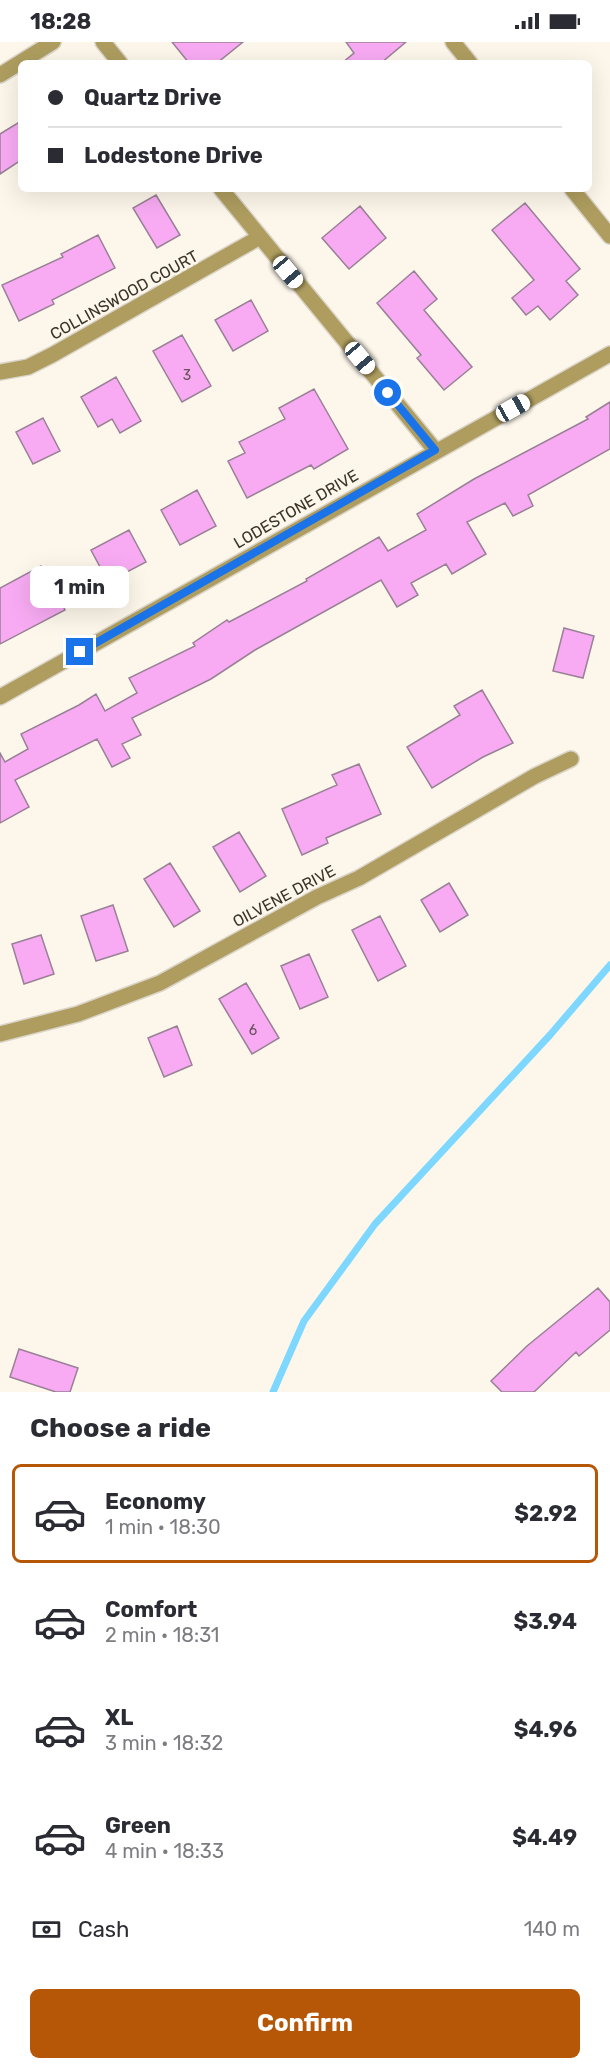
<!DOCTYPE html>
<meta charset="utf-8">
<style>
:root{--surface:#fff;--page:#f2f2f3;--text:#2b2b33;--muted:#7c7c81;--line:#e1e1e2;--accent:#b55706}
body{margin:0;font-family:Rubik,sans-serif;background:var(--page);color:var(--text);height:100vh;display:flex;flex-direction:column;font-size:22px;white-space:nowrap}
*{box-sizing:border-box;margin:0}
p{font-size:20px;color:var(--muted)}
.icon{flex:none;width:33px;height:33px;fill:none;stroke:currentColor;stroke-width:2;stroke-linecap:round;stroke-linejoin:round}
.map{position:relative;height:1350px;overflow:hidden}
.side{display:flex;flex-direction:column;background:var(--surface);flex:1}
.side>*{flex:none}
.banner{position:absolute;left:18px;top:18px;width:574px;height:132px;border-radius:9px;box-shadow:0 6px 24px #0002;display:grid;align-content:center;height:132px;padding:0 30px;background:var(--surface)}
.end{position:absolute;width:27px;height:27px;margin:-14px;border:8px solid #1a73e8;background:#fff;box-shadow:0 0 0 3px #fff}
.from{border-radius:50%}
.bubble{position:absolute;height:42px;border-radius:9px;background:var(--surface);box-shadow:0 6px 24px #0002;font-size:20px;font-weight:700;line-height:42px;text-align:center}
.car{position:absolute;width:18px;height:36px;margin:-18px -9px;border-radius:8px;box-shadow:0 0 4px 2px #0007;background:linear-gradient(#fff 24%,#345 0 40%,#fff 0 76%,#345 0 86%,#fff 0)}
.banner b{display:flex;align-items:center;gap:21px;height:57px;font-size:22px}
.banner b+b{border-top:2px solid var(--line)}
.banner i{width:15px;height:15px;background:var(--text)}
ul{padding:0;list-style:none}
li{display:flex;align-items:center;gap:18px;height:99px;margin:0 12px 9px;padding:0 18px;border:3px solid transparent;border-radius:9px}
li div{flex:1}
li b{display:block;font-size:22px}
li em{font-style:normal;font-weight:700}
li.active{border-color:var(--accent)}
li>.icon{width:54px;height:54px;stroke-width:1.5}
h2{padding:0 30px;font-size:27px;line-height:72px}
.pay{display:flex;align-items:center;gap:15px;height:66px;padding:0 30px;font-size:22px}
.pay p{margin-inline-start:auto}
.button{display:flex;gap:12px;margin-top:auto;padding:12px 30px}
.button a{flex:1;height:69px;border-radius:9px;background:var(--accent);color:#fff;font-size:24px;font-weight:700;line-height:69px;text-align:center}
.status{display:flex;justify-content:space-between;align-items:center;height:42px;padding:0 30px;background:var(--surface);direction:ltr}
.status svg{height:16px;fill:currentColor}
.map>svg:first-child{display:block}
</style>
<div class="status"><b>18:28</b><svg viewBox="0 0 49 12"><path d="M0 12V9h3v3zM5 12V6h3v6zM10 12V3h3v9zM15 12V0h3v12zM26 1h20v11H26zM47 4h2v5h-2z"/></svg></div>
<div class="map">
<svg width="610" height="1350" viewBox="0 0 610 1350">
<rect width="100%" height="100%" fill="#fdf7eb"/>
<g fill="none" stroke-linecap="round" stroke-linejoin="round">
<path stroke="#7ed7ff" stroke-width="7" d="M273 1350 304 1279 375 1182 550 993 610 923"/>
</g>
<path fill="#f8abf3" stroke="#998096" stroke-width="1.5" d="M172 0H243L217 21H189Z
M346 0H406L381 21H342L354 11Z
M21 79V118L0 132V92Z
M156 153 180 193 157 206 133 166Z
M525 161 580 227 566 239 578 253 550 278 538 264 526 273 512 256 534 238 492 188Z
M360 164 386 196 349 227 322 196Z
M98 193 115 226 52 258 54 262 19 279 2 243 63 215 61 212Z
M414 229 437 257 424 268 472 325 444 348 417 316 421 313 377 261Z
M251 258 268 289 233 309 215 278Z
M182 293 211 344 182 360 153 309Z
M116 335 141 379 120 391 112 377 98 385 81 355Z
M314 347 348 407 314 427 311 423 247 456 228 419 245 411 239 400 285 377 279 366Z
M610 360V407L528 453 533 464 513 474 505 461 467 480 486 512 452 532 446 522 411 541 418 553 397 565 381 538 255 608 211 637 132 676 141 693 122 702 130 716 112 725 97 697 15 738 29 765 0 781V711L5 720 28 707 21 692 79 663 96 652 105 669 137 651 129 636 195 604 193 601 227 578 229 580 307 539 306 537 379 495 388 509 426 488 417 472 474 437 588 377 586 375Z
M43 376 60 409 33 422 16 390Z
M197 448 216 484 180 503 161 468Z
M129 488 146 520 108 540 91 508Z
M41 524 65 568 0 602V546Z
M564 586 594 594 583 636 553 629Z
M482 648 513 701 483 715 432 746 407 705 460 673 454 664Z
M359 722 381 772 326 796 328 801 302 813 282 767 337 743 332 733Z
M239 790 266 834 240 850 213 805Z
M170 821 200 869 174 885 144 837Z
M449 841 468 873 440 890 421 858Z
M113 863 128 909 96 919 81 874Z
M380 874 406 924 378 939 352 888Z
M41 893 54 932 24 942 12 902Z
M309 912 328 955 300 967 281 924Z
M246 941 279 996 252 1012 219 957Z
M177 984 192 1023 164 1035 148 996Z
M598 1246 610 1260V1288L579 1314 576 1310 534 1350H502L491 1339 527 1304Z
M19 1307 78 1326 70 1350H56L10 1335Z"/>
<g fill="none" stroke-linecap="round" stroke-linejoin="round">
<defs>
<path id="minor" d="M103 0 120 21
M453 0 470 21
M0 33 53 0
M221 147 435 408
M572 147 610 194
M0 330 28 325 52 313 260 195
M0 655 610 312
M0 992 78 972 160 941 317 855 359 836 535 734 571 717"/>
</defs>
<use href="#minor" stroke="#dad4c8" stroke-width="18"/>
<use href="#minor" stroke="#ae9d5f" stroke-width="15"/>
</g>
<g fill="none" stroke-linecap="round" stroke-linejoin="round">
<path stroke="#1a73e8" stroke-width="8" d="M80 610 435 408 388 351"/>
</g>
<g text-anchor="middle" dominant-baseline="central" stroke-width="5" stroke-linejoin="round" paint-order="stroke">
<g font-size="14" fill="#6a525c">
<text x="187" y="333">3</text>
<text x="253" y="988">6</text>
</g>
<g font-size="16" fill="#3a3529" stroke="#fdf7eb">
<text transform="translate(124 253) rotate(-29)">COLLINSWOOD COURT</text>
<text transform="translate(296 467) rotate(-30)">LODESTONE DRIVE</text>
<text transform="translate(284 854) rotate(-28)">OILVENE DRIVE</text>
</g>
</g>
</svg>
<i class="end from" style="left:388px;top:351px"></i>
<i class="end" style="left:80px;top:610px"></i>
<div class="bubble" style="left:30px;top:524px;width:99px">1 min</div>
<i class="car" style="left:288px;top:230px;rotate:140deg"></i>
<i class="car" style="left:360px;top:316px;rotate:140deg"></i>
<i class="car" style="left:513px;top:366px;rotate:61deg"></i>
<div class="banner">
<b><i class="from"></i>Quartz Drive</b>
<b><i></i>Lodestone Drive</b>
</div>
</div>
<section class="side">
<h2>Choose a ride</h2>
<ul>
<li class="active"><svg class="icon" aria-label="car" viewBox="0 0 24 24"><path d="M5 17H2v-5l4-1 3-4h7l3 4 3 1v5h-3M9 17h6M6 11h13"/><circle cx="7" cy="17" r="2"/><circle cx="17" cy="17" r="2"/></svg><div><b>Economy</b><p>1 min · 18:30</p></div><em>$2.92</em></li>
<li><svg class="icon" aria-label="car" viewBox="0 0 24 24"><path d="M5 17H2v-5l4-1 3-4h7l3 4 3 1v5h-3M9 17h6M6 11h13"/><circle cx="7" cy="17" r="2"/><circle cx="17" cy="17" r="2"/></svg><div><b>Comfort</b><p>2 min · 18:31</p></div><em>$3.94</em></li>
<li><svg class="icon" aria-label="car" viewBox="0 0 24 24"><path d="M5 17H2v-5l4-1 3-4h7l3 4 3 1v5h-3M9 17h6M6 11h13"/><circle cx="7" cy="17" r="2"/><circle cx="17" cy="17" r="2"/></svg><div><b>XL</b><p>3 min · 18:32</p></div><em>$4.96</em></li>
<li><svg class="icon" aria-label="car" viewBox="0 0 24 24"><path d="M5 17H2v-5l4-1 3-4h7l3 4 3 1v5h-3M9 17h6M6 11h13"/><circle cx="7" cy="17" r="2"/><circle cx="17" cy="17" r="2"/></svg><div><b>Green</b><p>4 min · 18:33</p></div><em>$4.49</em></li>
</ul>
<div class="pay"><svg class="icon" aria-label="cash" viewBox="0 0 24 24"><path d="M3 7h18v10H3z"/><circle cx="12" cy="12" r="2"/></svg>Cash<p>140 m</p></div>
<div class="button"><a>Confirm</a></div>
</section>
